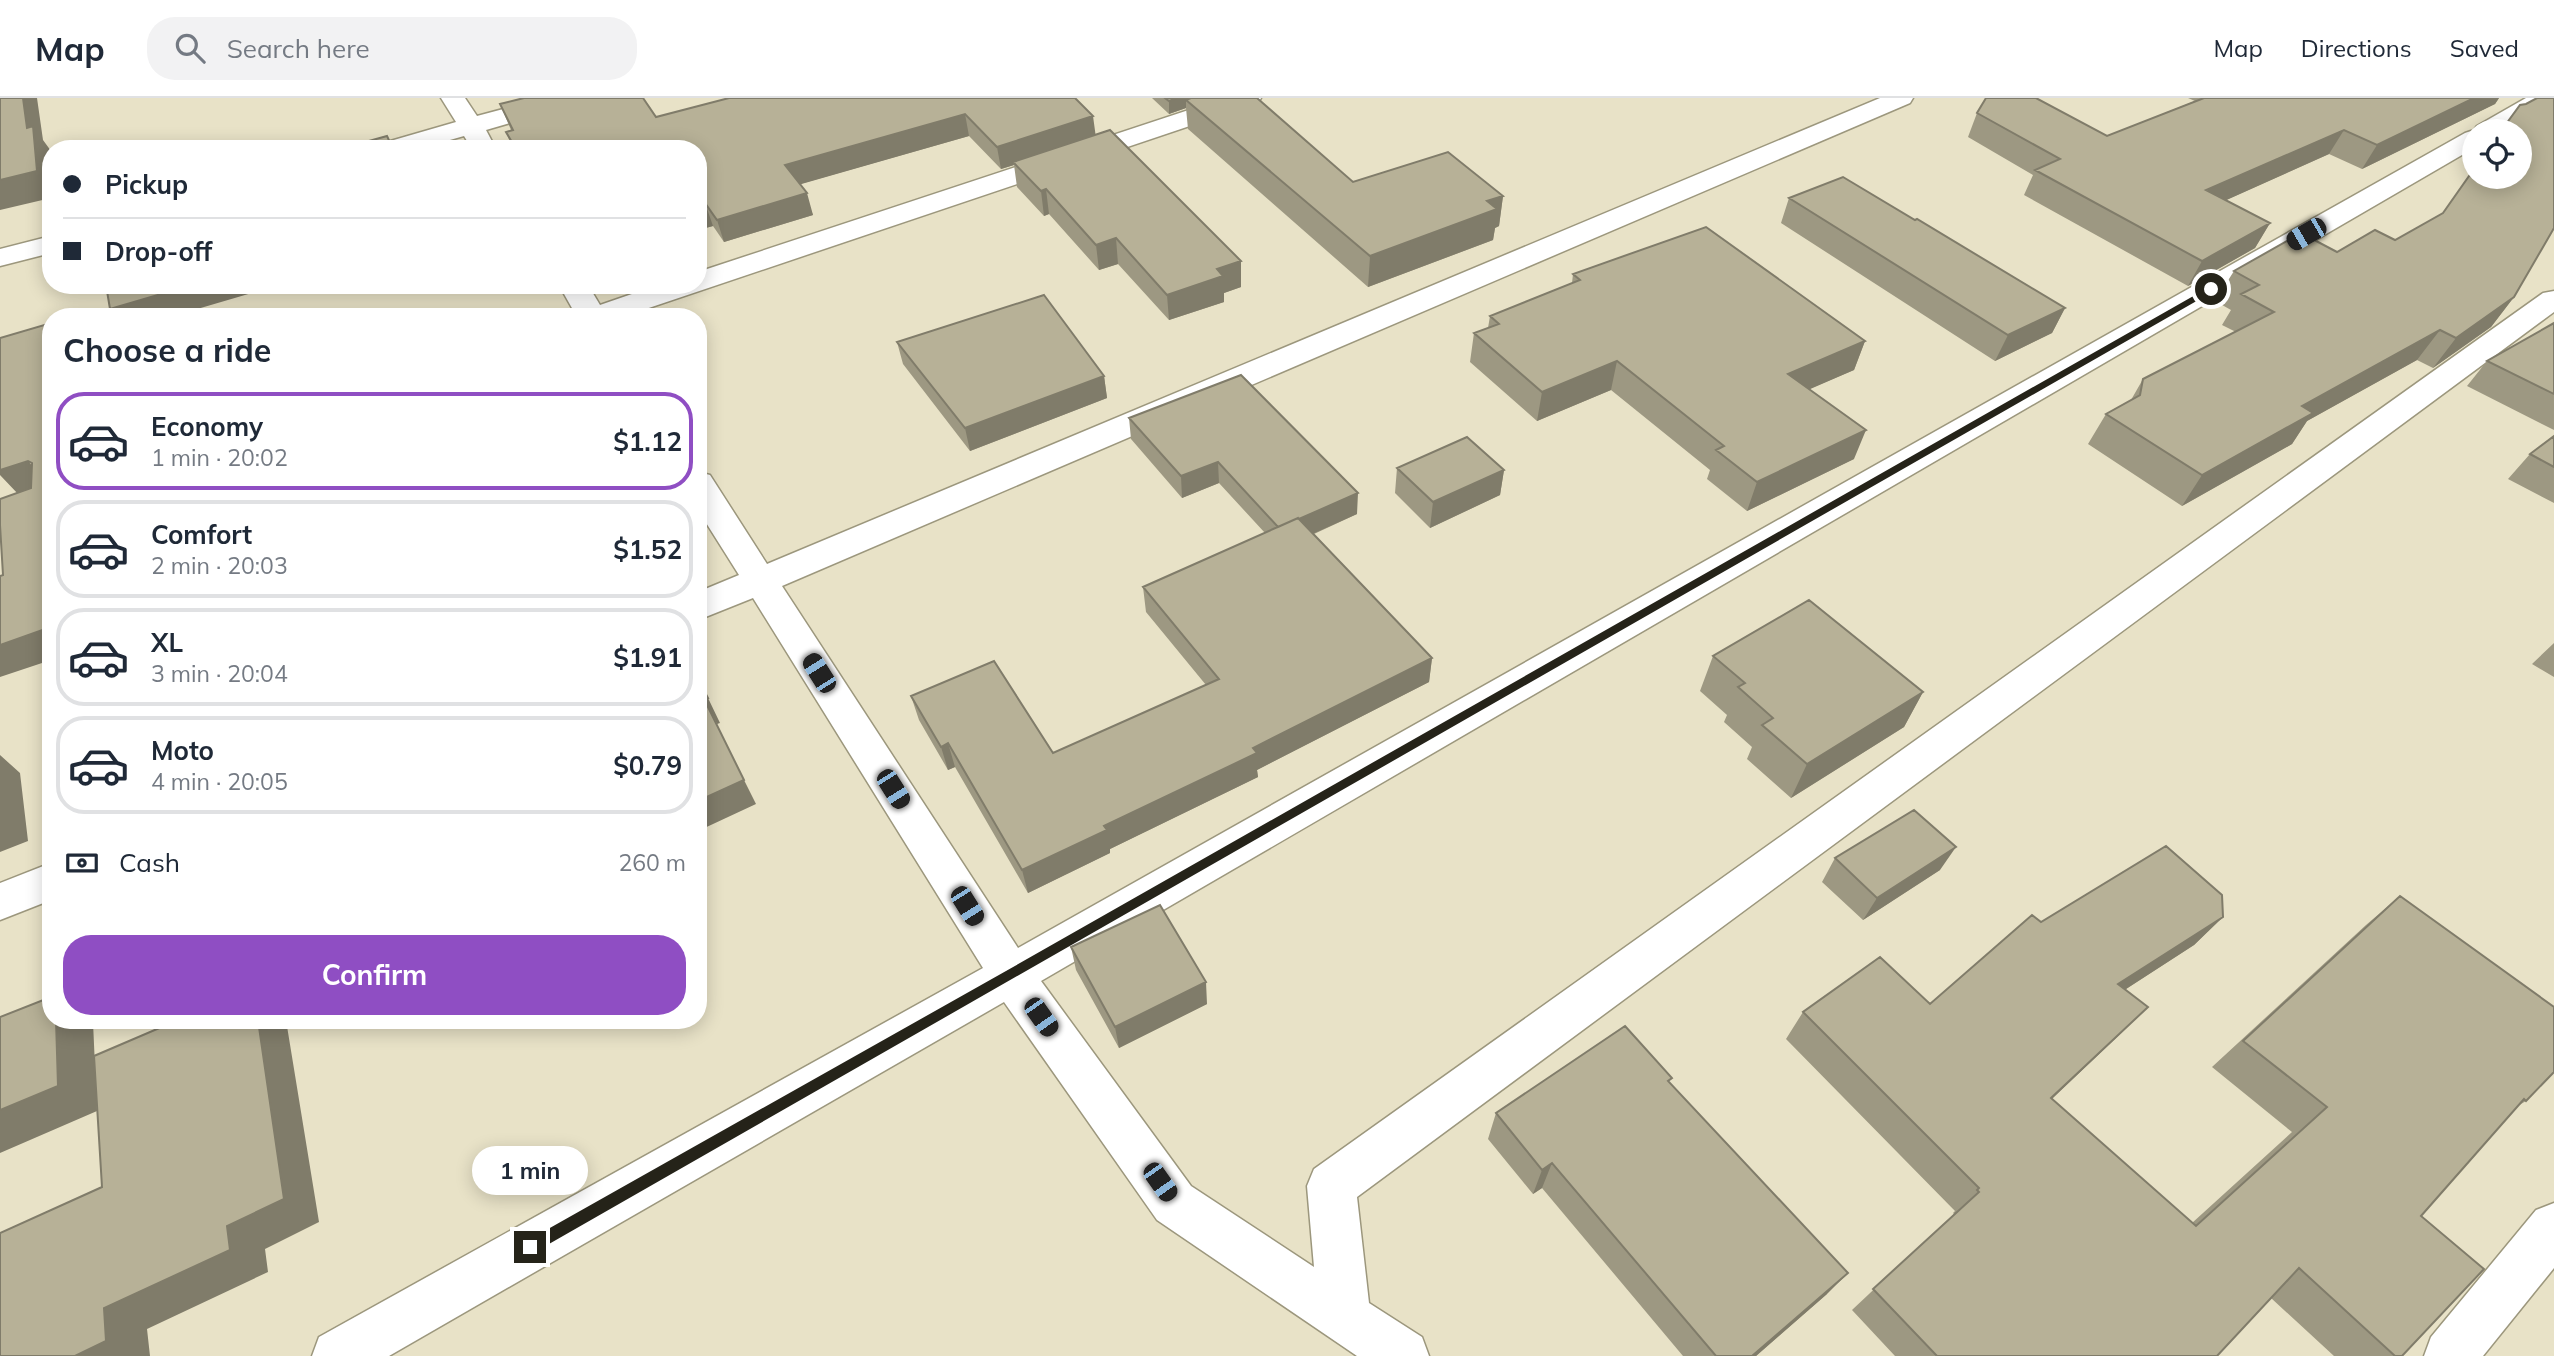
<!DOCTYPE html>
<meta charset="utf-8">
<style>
:root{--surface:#fff;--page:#f2f2f3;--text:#1f2937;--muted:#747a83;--line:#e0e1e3;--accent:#8f4ec3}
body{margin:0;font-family:Mulish,sans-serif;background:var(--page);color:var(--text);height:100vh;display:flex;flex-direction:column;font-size:26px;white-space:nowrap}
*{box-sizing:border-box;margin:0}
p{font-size:23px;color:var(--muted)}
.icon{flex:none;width:38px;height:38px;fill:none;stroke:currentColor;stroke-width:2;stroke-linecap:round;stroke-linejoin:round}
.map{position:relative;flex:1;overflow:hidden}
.details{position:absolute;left:42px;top:210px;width:665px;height:721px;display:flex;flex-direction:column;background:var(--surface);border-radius:28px;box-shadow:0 4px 18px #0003}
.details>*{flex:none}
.hud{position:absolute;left:42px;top:42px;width:665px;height:154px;border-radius:28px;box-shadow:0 4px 18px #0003;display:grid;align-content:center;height:154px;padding:0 21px;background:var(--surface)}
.fabs{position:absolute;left:2462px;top:21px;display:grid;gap:14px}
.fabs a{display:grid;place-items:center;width:70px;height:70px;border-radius:50%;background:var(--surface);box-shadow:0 4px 18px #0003;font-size:35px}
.end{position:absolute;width:32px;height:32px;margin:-16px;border:9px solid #252319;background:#fff;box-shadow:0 0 0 4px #fff}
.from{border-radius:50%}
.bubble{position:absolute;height:49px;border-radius:24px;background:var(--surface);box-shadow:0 4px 18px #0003;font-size:23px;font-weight:700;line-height:49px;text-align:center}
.car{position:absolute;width:21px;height:42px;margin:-21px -10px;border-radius:9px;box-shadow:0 0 5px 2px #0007;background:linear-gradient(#222 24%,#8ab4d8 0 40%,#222 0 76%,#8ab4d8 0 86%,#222 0)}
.hud b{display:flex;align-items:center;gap:24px;height:66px;font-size:26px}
.hud b+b{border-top:2px solid var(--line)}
.hud i{width:18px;height:18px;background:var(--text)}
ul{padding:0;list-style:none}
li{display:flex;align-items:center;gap:21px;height:98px;margin:0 14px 10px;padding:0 7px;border:4px solid var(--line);border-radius:28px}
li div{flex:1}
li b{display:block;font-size:26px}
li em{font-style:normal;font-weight:700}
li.on{border-color:var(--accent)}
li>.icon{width:63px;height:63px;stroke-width:1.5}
h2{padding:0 21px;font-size:32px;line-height:84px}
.pay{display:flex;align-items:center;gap:18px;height:77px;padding:0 21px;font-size:26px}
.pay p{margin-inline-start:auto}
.button{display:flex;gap:14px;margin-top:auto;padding:14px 21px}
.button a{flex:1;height:80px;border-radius:28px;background:var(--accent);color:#fff;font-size:28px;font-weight:700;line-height:80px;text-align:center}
header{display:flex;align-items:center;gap:42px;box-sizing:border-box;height:98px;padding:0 35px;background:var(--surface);border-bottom:2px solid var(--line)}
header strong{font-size:33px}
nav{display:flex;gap:38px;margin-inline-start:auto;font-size:24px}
.search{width:490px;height:63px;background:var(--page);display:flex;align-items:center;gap:18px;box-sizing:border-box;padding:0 24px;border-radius:28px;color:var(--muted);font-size:26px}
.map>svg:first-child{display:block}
</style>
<header>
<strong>Map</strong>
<div class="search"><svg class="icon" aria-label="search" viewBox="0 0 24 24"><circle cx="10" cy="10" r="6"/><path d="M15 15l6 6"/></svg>Search here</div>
<nav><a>Map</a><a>Directions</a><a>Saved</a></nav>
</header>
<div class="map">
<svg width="2554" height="1258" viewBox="0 0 2554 1258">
<rect width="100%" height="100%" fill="#e8e2c7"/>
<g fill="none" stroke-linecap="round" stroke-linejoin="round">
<defs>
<path id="minor" d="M441 0H465L477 18 544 0H583L580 5 486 32 496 51H472L464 38 418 51H376L380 46 456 24Z
M1225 0H1261L1258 5 622 219H577L559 187H588L600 207 658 187H698V174Z
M1880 0H1913L1910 5 782 488 1018 850 2465 35 2474 32 2477 28 2526 0H2554L2553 5 2504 33H2474V50L1041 883 1191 1088 1314 1169 1307 1088 1314 1071 2543 195 2554 193V214L1357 1099 1369 1205 1422 1239 1429 1258H1357L1157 1122 1004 904 389 1258H312L319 1239 983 870 753 500 698 522V494L739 477 698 412V374L710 377 767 466Z
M51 138V155L0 168V151Z
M51 765V802L0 822V785Z
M2554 1105V1170L2483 1258H2424L2431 1239 2536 1112Z"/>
</defs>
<use href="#minor" stroke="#9c977d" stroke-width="3"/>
<use href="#minor" fill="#fff" fill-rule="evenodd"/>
</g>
<path fill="#9d9882" d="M1075 0 1095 37 1241 163V189L1224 195V204L1169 222 1118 166 1099 172 1049 116 1044 118 1017 89 1014 67 1001 71 969 38 800 86 813 117 724 144 713 128 698 132V51H513L506 34 511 32 500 6 656 19Z
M1152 0H1257L1353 84 1503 98 1499 128 1495 130 1493 142 1368 189 1188 31 1186 10 1169 16Z
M2188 0H2499L2495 6 2362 71 2329 56 2226 102 2270 125 2255 150 2188 188 2024 97 2033 77 1968 39 1977 15 2107 38 2195 3Z
M1789 100 1915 122 2065 210 2052 235 1995 263 1781 125Z
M2337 154 2514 199 2491 229 2433 270 2417 262 2307 323 2292 346 2182 408 2088 346 2106 316 2131 302 2143 281 2236 234 2222 227 2231 212 2215 203 2234 173Z
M1573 176 1865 243 1854 272 1809 291 1854 361 1747 413 1707 381 1710 372 1611 292 1537 323 1470 264 1474 235 1488 230 1490 218 1572 185Z
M2554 225V332L2467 288 2487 263Z
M897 244 1104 278 1107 300 970 353 903 266Z
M1129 320 1357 416 1314 436 1432 560 1429 584 1257 672 1258 679 1110 751V755L1028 795 955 669 948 672 919 622 911 598 1053 655 1206 587 1146 514 1143 489 1265 435 1219 385 1182 400 1131 341Z
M2554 338V405L2508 381 2530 356Z
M1397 370 1504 372 1500 397 1430 430 1395 395Z
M2554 545V579L2532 566Z
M1713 558 1923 594 1904 629 1791 700 1747 661 1752 649 1724 624 1727 617 1700 593Z
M1835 760 1940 772 1863 822 1822 784Z
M2400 798 2526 1003 2516 1009 2421 1118 2402 1258H2334L2271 1200 2217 1258H1895L1852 1212 1954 1116 1953 1115 1955 1113 1786 941 1803 914 1930 906 2041 824 2223 819 2194 847 2126 891 2120 936 2052 1001 2192 1125 2292 1034 2212 969 2366 827Z
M1071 849 1207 906 1119 950 1076 872Z
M1669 984 1827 1196 1756 1258H1683L1542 1090 1533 1096 1488 1041 1496 1015Z"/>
<path fill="#807c6a" d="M23 0H37L43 42 51 53V100L0 112V82L27 30Z
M1177 0H1217L1186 2V10L1169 16V3Z
M2474 0H2499L2495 6 2362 71 2377 47Z
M965 16 969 38 791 89 785 67Z
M1093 18 1096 40 1013 64 1014 67 1001 71 997 49Z
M2344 32 2329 56 2193 117 2206 92Z
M1046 91 1049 116 1044 118 1041 93Z
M807 95 813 117 724 144 717 122Z
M1503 98 1499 128 1495 130 1493 142 1368 189 1370 158 1487 103Z
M705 105 713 128 698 132V108Z
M2270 125 2255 150 2188 188 2202 163Z
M1116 140 1118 166 1099 172 1096 147Z
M1241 163V189L1224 195V204L1169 222 1167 197 1217 171Z
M192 187H279L170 219H116L110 211Z
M2514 199 2491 229 2433 270 2456 240Z
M2065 210 2052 235 1995 263 2008 237Z
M2440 232 2417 262 2307 323 2292 346 2182 408 2202 377 2302 308Z
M1865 243 1854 272 1778 305 1788 276Z
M1617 263 1611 292 1537 323 1542 294Z
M1104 278 1107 300 970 353 965 330Z
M1866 332 1854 361 1747 413 1757 384Z
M28 363 50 388 19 397 0 377V372Z
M1218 364 1219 385 1182 400 1181 378Z
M1504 372 1500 397 1430 430 1433 404Z
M1358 395 1357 416 1279 451V430Z
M51 529V562L0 579V547Z
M1432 560 1429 584 1257 672 1258 679 1110 751V755L1028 795 1022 772 1253 650Z
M1923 594 1904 629 1791 700 1807 666Z
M708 600 720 625 717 626 704 601Z
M948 645 955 669 948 672 941 649Z
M0 657 20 675 28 743 0 754Z
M744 682 756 706 698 733V703Z
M1956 749 1940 772 1863 822 1877 800Z
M2223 819 2194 847 2092 913 2118 886Z
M1206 884 1207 906 1119 950 1115 929Z
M2148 909 2120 936 2026 1025 2051 1000Z
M56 922H90L93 924 97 1013 0 1055V1012Z
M258 922H286L319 1124 265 1151 268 1174 147 1231 150 1258H75L104 1210 227 1128Z
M1552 1065 1542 1090 1533 1096 1542 1072Z
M1848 1175 1827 1196 1756 1258H1752Z"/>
<path fill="#b7b197" stroke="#807c6a" stroke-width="2" d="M0 0H23L27 30 33 28 37 73 0 82Z
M524 0H643L656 19 729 0H1075L1093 18 997 49 965 16 785 67 807 95 717 122 705 105 698 108V51H516L506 34 513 32 500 6Z
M1165 0H1177L1169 3Z
M1191 0H1257L1353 84 1448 54 1503 98 1487 103 1497 111 1370 158 1186 2Z
M1986 0H2036L2107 38 2204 0H2474L2377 47 2344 32 2206 92 2270 125 2202 163 2035 72 2060 61 1977 15Z
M2537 0H2554V130L2514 199 2456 240 2440 232 2302 308 2313 315 2202 377 2106 316 2140 297 2143 281 2274 214 2241 196 2259 187 2234 173 2301 135 2337 154 2375 132 2395 142 2443 115 2474 71V79H2520V33H2501L2520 7 2526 6Z
M1110 32 1241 163 1217 171 1223 178 1167 197 1116 140 1096 147 1046 91 1041 93 1013 64Z
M387 38 393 51H340Z
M1843 79 1915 122 1917 121 2065 210 2008 237 1789 100Z
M1706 129 1865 243 1788 276 1866 332 1757 384 1716 352 1724 348 1617 263 1542 294 1474 235 1499 226 1490 218 1580 182 1573 176Z
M106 187H192L110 211Z
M1044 197 1104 278 965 330 897 244Z
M90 214 91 219H73Z
M51 225V529L0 547V478L3 477 0 427V401L31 390 32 365 28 363 0 372V240Z
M2554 225V296L2487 263Z
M1241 277 1358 395 1299 421 1298 420 1278 429 1218 364 1181 378 1129 320Z
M2554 338V369L2530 356Z
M1467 339 1504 372 1433 404 1397 370Z
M1298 420 1432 560 1253 650 1257 655 1104 728 1107 732 1022 772 948 645 941 649 911 598 994 563 1053 655 1219 581 1143 489Z
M1809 502 1923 594 1807 666 1762 627 1773 620 1738 589 1745 585 1713 558Z
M698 581 708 600 704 601 744 682 698 703Z
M1914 712 1956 749 1877 800 1835 760Z
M2166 748 2222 797 2223 819 2118 886 2148 909 2051 1000 2196 1128 2327 1009 2243 943 2400 798 2554 909V974L2526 1003 2524 1001 2421 1118 2484 1171 2402 1258H2395L2299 1170 2217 1258H1937L1873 1191 1979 1094 1977 1092 1979 1090 1803 914 1880 859 1930 906 2032 817 2041 824Z
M1160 807 1206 884 1115 929 1071 849Z
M51 899V922H56L58 988 0 1012V919Z
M178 922H258L284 1101 227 1128 230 1152 104 1210 106 1243 75 1258H0V1135L102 1089 94 958Z
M1625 928 1672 980 1668 983 1848 1175 1752 1258H1716L1552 1065 1542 1072 1496 1015Z"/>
<path fill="#252319" d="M2211 188 2214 193 535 1154 530 1157 525 1154 523 1149 525 1144 1006 873Z"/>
</svg>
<div class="fabs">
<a><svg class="icon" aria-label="locate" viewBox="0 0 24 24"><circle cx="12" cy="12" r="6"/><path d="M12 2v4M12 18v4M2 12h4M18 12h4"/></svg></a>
</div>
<i class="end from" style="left:2211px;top:191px"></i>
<i class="end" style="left:530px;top:1149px"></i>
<div class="bubble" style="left:472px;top:1048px;width:116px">1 min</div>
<i class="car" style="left:2306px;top:136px;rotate:240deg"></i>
<i class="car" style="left:819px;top:575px;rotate:328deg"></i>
<i class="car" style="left:893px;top:691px;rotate:148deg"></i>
<i class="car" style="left:967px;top:808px;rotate:148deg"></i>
<i class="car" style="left:1041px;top:919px;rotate:145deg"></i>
<i class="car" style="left:1160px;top:1084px;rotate:145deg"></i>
<div class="hud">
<b><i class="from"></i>Pickup</b>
<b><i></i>Drop-off</b>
</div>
<section class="details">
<h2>Choose a ride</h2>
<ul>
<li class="on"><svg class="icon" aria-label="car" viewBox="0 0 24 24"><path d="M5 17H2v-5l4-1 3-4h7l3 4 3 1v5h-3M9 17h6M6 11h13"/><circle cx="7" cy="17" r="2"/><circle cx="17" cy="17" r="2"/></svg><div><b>Economy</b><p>1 min · 20:02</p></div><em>$1.12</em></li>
<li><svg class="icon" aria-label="car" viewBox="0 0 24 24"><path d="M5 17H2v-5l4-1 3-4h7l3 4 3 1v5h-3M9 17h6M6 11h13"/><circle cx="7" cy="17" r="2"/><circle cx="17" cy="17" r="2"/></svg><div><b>Comfort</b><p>2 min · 20:03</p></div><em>$1.52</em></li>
<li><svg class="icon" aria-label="car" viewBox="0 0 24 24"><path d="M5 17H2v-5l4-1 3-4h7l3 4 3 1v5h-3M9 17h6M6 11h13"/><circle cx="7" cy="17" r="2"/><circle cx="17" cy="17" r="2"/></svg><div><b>XL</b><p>3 min · 20:04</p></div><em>$1.91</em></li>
<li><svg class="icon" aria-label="car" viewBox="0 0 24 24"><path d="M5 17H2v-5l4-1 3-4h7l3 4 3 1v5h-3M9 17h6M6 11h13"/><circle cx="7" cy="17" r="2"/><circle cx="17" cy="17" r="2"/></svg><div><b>Moto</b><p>4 min · 20:05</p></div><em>$0.79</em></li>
</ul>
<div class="pay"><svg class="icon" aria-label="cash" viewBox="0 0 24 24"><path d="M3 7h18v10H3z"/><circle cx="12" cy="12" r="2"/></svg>Cash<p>260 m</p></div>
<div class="button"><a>Confirm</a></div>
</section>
</div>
